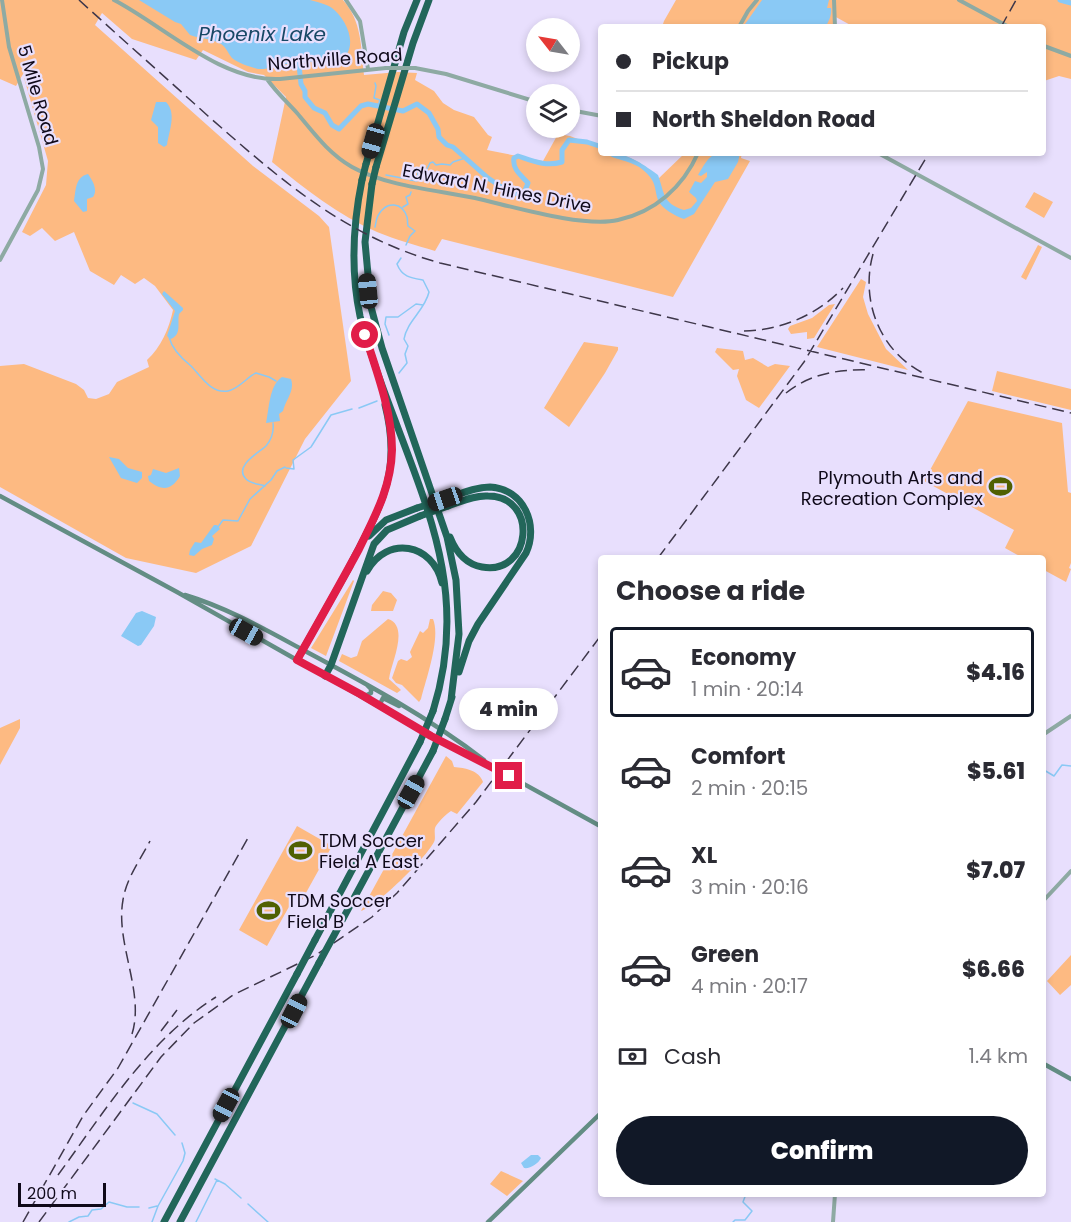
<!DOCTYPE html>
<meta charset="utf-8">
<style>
:root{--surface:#fff;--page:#f7f7f7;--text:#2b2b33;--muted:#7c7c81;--line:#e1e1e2;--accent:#111827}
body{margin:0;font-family:Poppins,sans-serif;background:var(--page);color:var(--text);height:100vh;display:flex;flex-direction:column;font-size:22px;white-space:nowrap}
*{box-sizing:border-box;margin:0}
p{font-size:20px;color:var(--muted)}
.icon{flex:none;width:33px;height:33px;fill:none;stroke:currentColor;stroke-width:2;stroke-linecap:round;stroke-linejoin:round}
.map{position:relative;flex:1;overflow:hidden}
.sheet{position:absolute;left:598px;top:555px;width:448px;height:642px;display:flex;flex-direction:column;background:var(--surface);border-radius:6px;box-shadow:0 3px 9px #0003}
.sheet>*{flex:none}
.banner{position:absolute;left:598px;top:24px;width:448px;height:132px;border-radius:6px;box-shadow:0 3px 9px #0003;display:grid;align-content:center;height:132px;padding:0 18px;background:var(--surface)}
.needle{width:39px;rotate:301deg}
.buttons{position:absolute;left:526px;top:18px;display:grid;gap:12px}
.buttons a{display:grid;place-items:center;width:54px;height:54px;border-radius:50%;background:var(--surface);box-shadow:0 3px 9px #0003;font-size:30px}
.scale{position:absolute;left:18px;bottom:15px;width:88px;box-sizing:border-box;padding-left:6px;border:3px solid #0f0919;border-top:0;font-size:16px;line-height:21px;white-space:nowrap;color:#0f0919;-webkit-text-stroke:4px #e8dffd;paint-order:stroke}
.end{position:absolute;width:27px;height:27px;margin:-14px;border:8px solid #e11d48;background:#fff;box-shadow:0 0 0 3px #fff}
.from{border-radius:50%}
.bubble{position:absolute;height:42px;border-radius:21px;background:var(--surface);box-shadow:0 3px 9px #0003;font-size:20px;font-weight:800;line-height:42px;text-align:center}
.car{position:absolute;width:18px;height:36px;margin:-18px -9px;border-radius:8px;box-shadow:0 0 4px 2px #0007;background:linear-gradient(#222 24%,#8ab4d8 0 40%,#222 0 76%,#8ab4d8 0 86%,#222 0)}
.banner b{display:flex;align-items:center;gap:21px;height:57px;font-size:22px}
.banner b+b{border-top:2px solid var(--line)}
.banner i{width:15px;height:15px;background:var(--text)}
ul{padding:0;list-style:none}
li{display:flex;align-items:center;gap:18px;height:90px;margin:0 12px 9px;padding:0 6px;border:3px solid transparent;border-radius:6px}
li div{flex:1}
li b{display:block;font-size:22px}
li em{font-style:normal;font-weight:800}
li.active{border-color:var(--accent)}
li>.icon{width:54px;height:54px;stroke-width:1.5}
h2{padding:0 18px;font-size:27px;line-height:72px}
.pay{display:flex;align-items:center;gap:15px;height:66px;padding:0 18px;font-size:22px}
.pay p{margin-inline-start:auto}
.primary-button{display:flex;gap:12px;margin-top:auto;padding:12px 18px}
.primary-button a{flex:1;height:69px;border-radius:36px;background:var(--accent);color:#fff;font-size:24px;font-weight:800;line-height:69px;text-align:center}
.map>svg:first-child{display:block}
</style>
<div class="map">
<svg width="1071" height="1222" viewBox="0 0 1071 1222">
<rect width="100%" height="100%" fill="#e8dffd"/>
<path fill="#fdba82" d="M0 0H343C362 21 361 48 364 75L398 72 417 73 415 80 434 91 443 103 454 110 474 117 488 135 492 137 487 150 543 161 558 134 570 136 601 148 602 153C628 153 640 161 658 179L685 153H742L741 158 750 161 673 297 442 239 435 251C416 245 396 240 377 232 338 215 305 189 272 162L286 97 264 75 248 72 203 50 196 60 132 39 102 13 95 25 253 166 319 216 329 227 351 381 305 439 251 546 196 573 126 558 0 487V366L24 364 76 384 84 390 88 398 96 399 109 394 117 382 149 367 147 360C161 347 169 329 173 310L155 286 144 278 135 284 121 275 114 285 90 271 74 232 55 241 42 228 30 236 22 232 46 185 48 161 24 78 26 69 16 86 0 79Z
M676 0H1071V79L1059 76 1044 81V27H854L834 16 833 27H662L664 21Z
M1034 192 1053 202 1044 218 1025 207Z
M1038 245 1042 247 1026 280 1021 277Z
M861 279 866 282 863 297 868 314 886 349 908 370 817 347Z
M835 304 814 338 807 339V332L791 334 788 329 790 326 812 318 829 305Z
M584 342 618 347V350L605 373 569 427 544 408Z
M717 348 743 351 745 360 753 358 768 367 775 364 790 366 759 408 746 400 737 376 739 369 733 370 715 352Z
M997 371 1071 389V410L992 391Z
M968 401 1062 423 1068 492 1071 493V563L1069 568 1071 569 1066 582 1044 570V558H1023L1005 548 1014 530 924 481Z
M353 580 354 581 326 656 311 648Z
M383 591 391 593 397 600 393 611H371L372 605Z
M388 619C410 626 391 663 389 679L401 690 397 693 339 661 342 654 351 658 357 656 362 641Z
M430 619H433C441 638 426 679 421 699L419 702 402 685 396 683 392 678 398 661 401 659 407 661 412 657 410 652 420 631 423 633 428 628Z
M20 719V728L0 765V728Z
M446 756 452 761 454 767C465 768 479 770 483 782L457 814 451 811C447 813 436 824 435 828 434 833 436 838 434 842 426 858 377 906 361 911Z
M297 826 332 846 302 900 295 896 267 946 239 930Z
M1071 955V985L1060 995 1047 981Z
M501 1171 523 1181 507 1196 490 1184Z"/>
<path fill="#8ac9f5" d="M139 0H310C317 2 326 4 332 8 347 19 361 50 338 62 325 68 318 60 307 62 297 65 299 63 290 64 278 64 269 70 258 69 250 67 238 63 232 58 228 53 226 47 221 44 211 38 200 39 190 35L181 24 175 22Z
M762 0H829L827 8H831C832 14 829 22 825 27H743Z
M156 102H166C177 113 169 131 167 145L164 147 158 143V127L151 120Z
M605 153C628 153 640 162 658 175 665 194 662 203 684 210L691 208 697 201 696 198 689 192 695 181 701 183 707 177V172L701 176 698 175C712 151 712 153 740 153L738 162 728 179 715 182 694 214 684 219C675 216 661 208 658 200 655 192 656 184 650 177 636 159 620 163 605 153Z
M88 174C93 181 98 190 93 197L87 199V211L83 212 74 201C76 190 75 177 88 174Z
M164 291 183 308V310L179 314C177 323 182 334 171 339L167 336 175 311 162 294Z
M282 377 291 379C295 391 286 399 283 411L279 414 280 421 266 423C269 410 269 385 282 377Z
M109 457 119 459 128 468 142 472V478L137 483 121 478Z
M179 468 180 476C171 491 162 491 149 481L148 476 151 475 153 469 166 473Z
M214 525H217L220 529 212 536 214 539 212 545 202 549 194 556 189 555 190 550 195 542 201 543Z
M142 611 156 617 154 626 141 645 138 646 121 636 136 613Z
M531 1155H538L541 1158C538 1164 530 1169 524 1168L521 1163Z"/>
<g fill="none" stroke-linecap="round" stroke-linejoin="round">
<path stroke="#8ac9f5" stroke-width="1.5" d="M375 83 376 86 374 98 380 100 378 106
M386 175 407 179
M410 180 417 181 418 172 427 169 430 163 433 162 436 165 442 164 450 165 453 162 465 158
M403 207 408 204 406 197 410 195 411 192
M375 227C376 223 376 218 379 214 387 201 402 202 407 217 408 220 407 223 408 226L415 231 410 236 406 245
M389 335 385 324 386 317H398L416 304 423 305
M169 337C172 349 181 358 191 366 201 376 211 394 228 391 239 389 247 377 256 373L269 377 276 381
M399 373 407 363 405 354 408 346 404 339C407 321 425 310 429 292L423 280C411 278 402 277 397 264L401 258
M359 408 377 401
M286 468 294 469 293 460 311 447 331 415 352 409
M265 486C259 484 251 484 246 479 233 466 260 452 266 446 272 439 274 432 273 423
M218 527 223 520 238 521 250 499 271 480 277 471 285 467
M1044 770 1054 776 1062 765 1071 766
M133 1103 157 1114 175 1135
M215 1179 225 1184 241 1198
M248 1204 268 1222
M149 1208 157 1206
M69 1222 79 1217 88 1216 92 1210 101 1209 109 1202 127 1207H139
M152 1222 158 1206 183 1161 185 1153 182 1143
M196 1222 217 1180
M733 1222 735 1220H745L752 1211 743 1202 746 1194 738 1196 735 1194"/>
<path stroke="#8ac9f5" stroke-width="5" d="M1060 0 1071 3
M295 62 299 65 301 84 305 91V97L314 108 325 113 332 125 339 129 361 106 368 104 403 111 417 104 429 113 438 129 439 137 447 145 453 147 488 178 512 194 524 193 528 183C521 175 512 169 514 158L518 156C533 161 546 167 562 162V150L569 140 587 142 602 147"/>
<path stroke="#8eaaa3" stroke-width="4" d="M114 0C164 26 221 82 280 79L386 68
M346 0 360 21 368 69
M834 0 835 27
M959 0 1009 27
M739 27 748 11 757 0
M1044 46 1071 56
M415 68 446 74 537 102
M267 79C276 92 287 102 297 113 314 133 328 153 352 167 386 186 436 190 475 198 511 206 583 228 618 220 655 212 683 187 698 153
M570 110 602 116
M878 153 1071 258
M0 260 38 190 43 169 39 147 9 47 2 0
M1044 734 1071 716
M1044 900 1071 871
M833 1222 835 1194"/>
<path stroke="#638d84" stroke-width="4.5" d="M0 496 177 592 431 736 493 767 602 827
M185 595C228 608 266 630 305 651 367 684 428 717 484 760
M362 695H367L371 693V689L367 685
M379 706 383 698 399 706
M1044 1064 1071 1079
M488 1222 602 1112"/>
<path stroke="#22665a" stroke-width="7" d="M366 164 404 32 417 0
M376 167 413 43 429 0
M362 180C353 224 351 273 360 316 367 345 377 372 387 399 427 507 470 594 433 711
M372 184 365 242 371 307 382 348 447 537 456 580 459 634 451 700
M445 499C460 494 475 487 490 487 524 489 539 525 526 553L478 624 469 641 459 672
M448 506C460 502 474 495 488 496 539 496 532 576 482 567 465 564 456 552 450 537
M369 536 386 520 417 508
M348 569C379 509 403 475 385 405
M367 571C387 535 433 543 442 583
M297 660 350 566
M325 676 331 665 374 544 387 530 420 516
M445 719 452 697
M339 926 433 751
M315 940 420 742
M164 1222 297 974
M180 1222 319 963"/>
<path stroke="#3e374a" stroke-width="1.5" stroke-dasharray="12 6" stroke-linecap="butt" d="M79 0C122 39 165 77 208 116 281 180 344 236 440 263L1071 413
M1001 27 1016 0
M873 254C860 301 880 351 923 373
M744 331C782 330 817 315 843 288
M786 393C811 373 840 369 871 370
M658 558 804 362 929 153
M161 1031 177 1010
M132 1034C145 992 115 943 123 900 126 879 140 860 150 841
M58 1175C105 1111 148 1040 216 997
M23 1222 83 1116 118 1068 248 838
M39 1222 161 1057 194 1023 233 995 316 955 372 917 397 893 476 802 602 634"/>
<path stroke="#8eaaa3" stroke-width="4" d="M386 68H415"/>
<path stroke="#22665a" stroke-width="7" d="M362 180 366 164
M372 184 376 167
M417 508 445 499
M420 516 448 506
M420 742 433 711
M433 751 445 719
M319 963 339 926
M297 974 315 940"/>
</g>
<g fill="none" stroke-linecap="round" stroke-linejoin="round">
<path stroke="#e11d48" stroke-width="8" d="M365 335C377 372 392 412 392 450 391 488 375 516 359 549 339 586 318 623 297 660L360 694 431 736 509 776"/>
</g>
<defs>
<symbol id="stadium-bare" viewBox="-9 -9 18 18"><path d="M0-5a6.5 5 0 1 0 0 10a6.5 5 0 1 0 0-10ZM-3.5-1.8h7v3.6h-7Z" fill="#506002" stroke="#e8dffd" stroke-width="2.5" paint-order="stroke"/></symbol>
</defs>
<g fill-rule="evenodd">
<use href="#stadium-bare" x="984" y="470" width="33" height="33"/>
<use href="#stadium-bare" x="284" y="834" width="33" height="33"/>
<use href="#stadium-bare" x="252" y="894" width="33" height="33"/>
</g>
<g text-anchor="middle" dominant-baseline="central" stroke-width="4.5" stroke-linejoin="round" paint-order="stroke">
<g font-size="18" fill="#0f0919" stroke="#e8dffd">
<text transform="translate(335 59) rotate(-4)">Northville Road</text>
<text transform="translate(38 95) rotate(74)">5 Mile Road</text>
<text transform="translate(497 188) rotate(11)">Edward N. Hines Drive</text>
</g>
<g font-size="18" fill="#0f0919" stroke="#e8dffd" text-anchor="start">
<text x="983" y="477" text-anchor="end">Plymouth Arts and<tspan x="983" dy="21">Recreation Complex</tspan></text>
<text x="319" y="840">TDM Soccer<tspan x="319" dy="21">Field A East</tspan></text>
<text x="287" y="900">TDM Soccer<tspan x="287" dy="21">Field B</tspan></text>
</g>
<g font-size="20" font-style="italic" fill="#184866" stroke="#e8dffd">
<text x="262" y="34">Phoenix Lake</text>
</g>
</g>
</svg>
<div class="buttons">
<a><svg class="needle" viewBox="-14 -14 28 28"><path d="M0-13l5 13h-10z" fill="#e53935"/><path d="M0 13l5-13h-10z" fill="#7c7c81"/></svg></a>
<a><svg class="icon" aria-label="layers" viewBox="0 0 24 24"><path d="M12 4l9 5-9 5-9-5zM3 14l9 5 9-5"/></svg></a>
</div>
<div class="scale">200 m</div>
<i class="end from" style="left:365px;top:335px"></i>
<i class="end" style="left:509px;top:776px"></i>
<div class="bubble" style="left:459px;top:688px;width:99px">4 min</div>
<i class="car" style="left:373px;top:141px;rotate:196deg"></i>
<i class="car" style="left:368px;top:291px;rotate:354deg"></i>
<i class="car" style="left:445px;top:499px;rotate:251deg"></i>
<i class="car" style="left:246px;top:632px;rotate:119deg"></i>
<i class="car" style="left:411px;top:792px;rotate:29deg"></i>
<i class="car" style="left:294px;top:1011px;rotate:27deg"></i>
<i class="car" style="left:226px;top:1105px;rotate:208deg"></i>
<div class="banner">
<b><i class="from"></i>Pickup</b>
<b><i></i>North Sheldon Road</b>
</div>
<section class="sheet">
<h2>Choose a ride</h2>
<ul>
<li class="active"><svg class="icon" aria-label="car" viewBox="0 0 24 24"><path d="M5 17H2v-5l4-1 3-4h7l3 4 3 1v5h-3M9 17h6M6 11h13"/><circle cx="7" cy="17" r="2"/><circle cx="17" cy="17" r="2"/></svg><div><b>Economy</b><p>1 min · 20:14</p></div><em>$4.16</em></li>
<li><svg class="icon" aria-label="car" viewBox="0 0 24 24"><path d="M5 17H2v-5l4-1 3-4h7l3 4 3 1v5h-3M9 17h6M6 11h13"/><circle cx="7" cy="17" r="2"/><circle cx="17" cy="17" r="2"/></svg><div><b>Comfort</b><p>2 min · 20:15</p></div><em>$5.61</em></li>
<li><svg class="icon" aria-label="car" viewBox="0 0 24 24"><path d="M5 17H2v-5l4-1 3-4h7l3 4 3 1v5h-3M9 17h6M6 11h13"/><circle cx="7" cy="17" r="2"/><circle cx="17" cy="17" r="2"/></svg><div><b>XL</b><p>3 min · 20:16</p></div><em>$7.07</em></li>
<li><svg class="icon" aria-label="car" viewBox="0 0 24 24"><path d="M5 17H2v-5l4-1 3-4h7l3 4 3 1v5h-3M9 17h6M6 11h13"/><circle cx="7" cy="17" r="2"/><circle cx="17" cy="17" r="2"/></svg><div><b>Green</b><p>4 min · 20:17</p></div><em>$6.66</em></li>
</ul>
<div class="pay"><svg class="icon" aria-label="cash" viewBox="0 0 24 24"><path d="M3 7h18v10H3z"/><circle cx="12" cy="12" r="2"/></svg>Cash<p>1.4 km</p></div>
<div class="primary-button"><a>Confirm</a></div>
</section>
</div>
